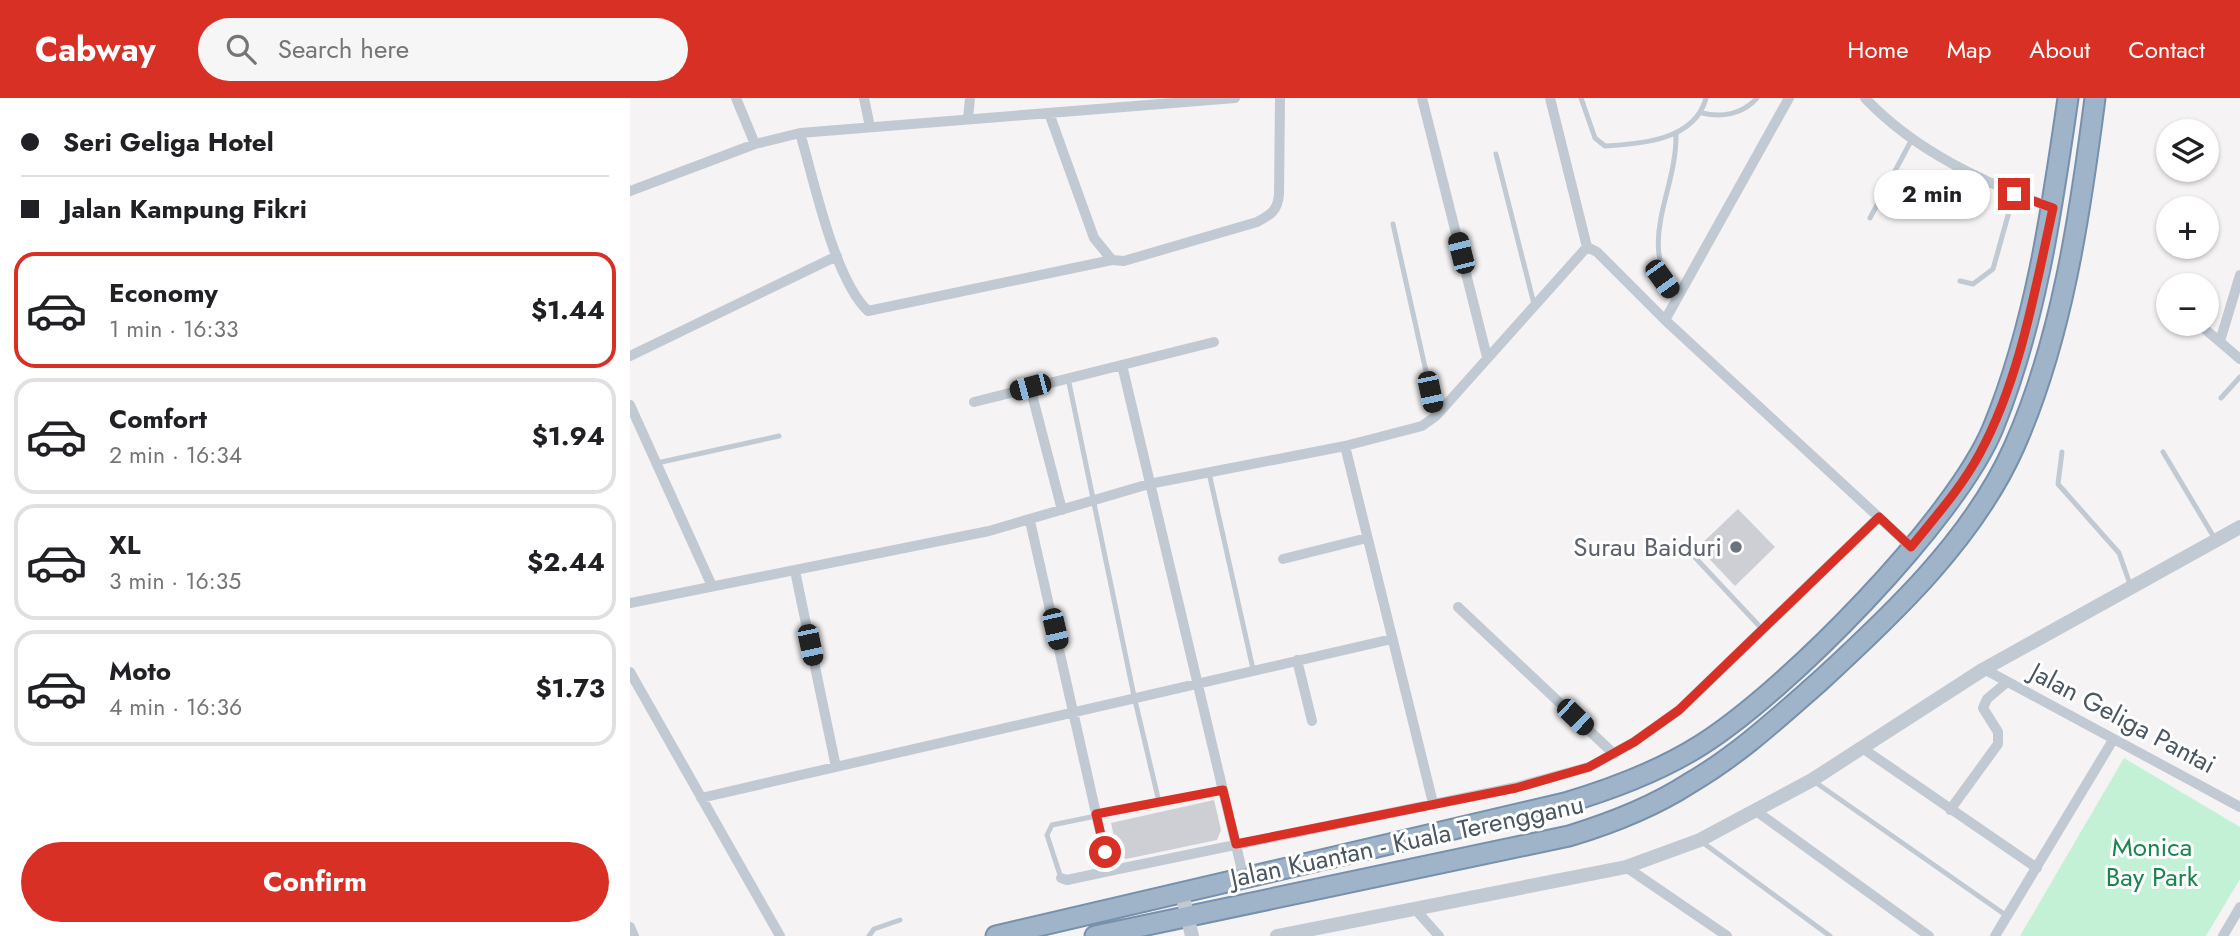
<!DOCTYPE html>
<meta charset="utf-8">
<style>
:root{--surface:#fff;--page:#f6f6f6;--text:#202124;--muted:#757577;--line:#e0e0e0;--accent:#d93025}
body{margin:0;font-family:Jost,sans-serif;background:var(--page);color:var(--text);height:100vh;display:flex;flex-direction:column;font-size:26px;white-space:nowrap}
*{box-sizing:border-box;margin:0}
p{font-size:23px;color:var(--muted)}
.icon{flex:none;width:38px;height:38px;fill:none;stroke:currentColor;stroke-width:2;stroke-linecap:round;stroke-linejoin:round}
.map{position:relative;flex:1;overflow:hidden}
.drawer{display:flex;flex-direction:column;background:var(--surface);width:630px}
.drawer>*{flex:none}
.banner{display:grid;align-content:center;height:154px;padding:0 21px;background:var(--surface)}
.controls{position:absolute;left:1526px;top:21px;display:grid;gap:14px}
.controls a{display:grid;place-items:center;width:63px;height:63px;border-radius:50%;background:var(--surface);box-shadow:0 2px 5px #0004;font-size:35px}
.end{position:absolute;width:32px;height:32px;margin:-16px;border:9px solid #d93025;background:#fff;box-shadow:0 0 0 4px #fff}
.from{border-radius:50%}
.bubble{position:absolute;height:49px;border-radius:24px;background:var(--surface);box-shadow:0 2px 5px #0004;font-size:23px;font-weight:700;line-height:49px;text-align:center}
.car{position:absolute;width:21px;height:42px;margin:-21px -10px;border-radius:9px;box-shadow:0 0 5px 2px #0007;background:linear-gradient(#222 24%,#8ab4d8 0 40%,#222 0 76%,#8ab4d8 0 86%,#222 0)}
.banner b{display:flex;align-items:center;gap:24px;height:66px;font-size:26px}
.banner b+b{border-top:2px solid var(--line)}
.banner i{width:18px;height:18px;background:var(--text)}
ul{padding:0;list-style:none}
li{display:flex;align-items:center;gap:21px;height:116px;margin:0 14px 10px;padding:0 7px;border:4px solid var(--line);border-radius:21px}
li div{flex:1}
li b{display:block;font-size:26px}
li em{font-style:normal;font-weight:700}
li.on{border-color:var(--accent)}
li>.icon{width:63px;height:63px;stroke-width:1.5}
.cta{display:flex;gap:14px;margin-top:auto;padding:14px 21px}
.cta a{flex:1;height:80px;border-radius:42px;background:var(--accent);color:#fff;font-size:28px;font-weight:700;line-height:80px;text-align:center}
header{display:flex;align-items:center;gap:42px;box-sizing:border-box;height:98px;padding:0 35px;background:var(--accent);color:#fff}
header strong{font-size:33px}
nav{display:flex;gap:38px;margin-inline-start:auto;font-size:24px}
.search{width:490px;height:63px;background:var(--page);display:flex;align-items:center;gap:18px;box-sizing:border-box;padding:0 24px;border-radius:38px;color:var(--muted);font-size:26px}
main{display:flex;flex:1;min-height:0}
.map>svg:first-child{display:block}
</style>
<header>
<strong>Cabway</strong>
<div class="search"><svg class="icon" aria-label="search" viewBox="0 0 24 24"><circle cx="10" cy="10" r="6"/><path d="M15 15l6 6"/></svg>Search here</div>
<nav><a>Home</a><a>Map</a><a>About</a><a>Contact</a></nav>
</header>
<main>
<section class="drawer">
<div class="banner">
<b><i class="from"></i>Seri Geliga Hotel</b>
<b><i></i>Jalan Kampung Fikri</b>
</div>
<ul>
<li class="on"><svg class="icon" aria-label="car" viewBox="0 0 24 24"><path d="M5 17H2v-5l4-1 3-4h7l3 4 3 1v5h-3M9 17h6M6 11h13"/><circle cx="7" cy="17" r="2"/><circle cx="17" cy="17" r="2"/></svg><div><b>Economy</b><p>1 min · 16:33</p></div><em>$1.44</em></li>
<li><svg class="icon" aria-label="car" viewBox="0 0 24 24"><path d="M5 17H2v-5l4-1 3-4h7l3 4 3 1v5h-3M9 17h6M6 11h13"/><circle cx="7" cy="17" r="2"/><circle cx="17" cy="17" r="2"/></svg><div><b>Comfort</b><p>2 min · 16:34</p></div><em>$1.94</em></li>
<li><svg class="icon" aria-label="car" viewBox="0 0 24 24"><path d="M5 17H2v-5l4-1 3-4h7l3 4 3 1v5h-3M9 17h6M6 11h13"/><circle cx="7" cy="17" r="2"/><circle cx="17" cy="17" r="2"/></svg><div><b>XL</b><p>3 min · 16:35</p></div><em>$2.44</em></li>
<li><svg class="icon" aria-label="car" viewBox="0 0 24 24"><path d="M5 17H2v-5l4-1 3-4h7l3 4 3 1v5h-3M9 17h6M6 11h13"/><circle cx="7" cy="17" r="2"/><circle cx="17" cy="17" r="2"/></svg><div><b>Moto</b><p>4 min · 16:36</p></div><em>$1.73</em></li>
</ul>
<div class="cta"><a>Confirm</a></div>
</section>
<div class="map">
<svg width="1610" height="838" viewBox="0 0 1610 838">
<rect width="100%" height="100%" fill="#f5f3f3"/>
<path fill="#c3f1d5" d="M1494 660 1610 729V781L1576 838H1390Z"/>
<path fill="#cdcfd5" d="M1108 411 1145 449 1105 488 1068 449Z
M584 702 591 732 587 742 496 761 488 756 481 725Z"/>
<g fill="none" stroke-linecap="round" stroke-linejoin="round">
<defs>
<path id="trunk" d="M366 838 935 705C982 691 1030 673 1071 647 1157 593 1325 422 1363 330 1406 225 1422 111 1438 0
M465 838 939 738C982 725 1023 709 1060 685 1108 657 1148 620 1189 584 1262 517 1343 441 1384 349 1432 241 1450 117 1465 0"/>
</defs>
<use href="#trunk" stroke="#7690ad" stroke-width="23"/>
<path stroke="#c1cad2" stroke-width="5" d="M951 0 965 40 975 48C1012 46 1065 42 1076 0
M1072 15C1092 20 1113 16 1127 0
M1046 36C1047 96 1005 143 1047 200
M866 56 904 206
M1240 120 1282 41
M763 126 806 318
M1330 183 1343 186 1363 171 1384 96
M438 280 504 598 529 704
M1591 300 1610 279
M1432 354 1428 386 1489 455 1501 489
M1533 354 1585 441
M27 365 149 338
M579 375 623 571
M1059 453 1133 532
M1185 684 1377 818
M1072 744 1200 838
M431 780 417 737 422 727 593 692
M239 838 244 831 270 822"/>
<path stroke="#c1cad2" stroke-width="10" d="M106 0 125 46
M234 0 240 29
M792 0 857 259
M920 0 957 149
M1235 0C1286 54 1355 85 1423 110
M419 15 464 140 482 162 494 163 627 124C641 117 648 112 649 96L650 0
M338 21 340 0
M170 35C184 82 204 181 238 213L482 162
M0 93 125 46 170 35 605 0
M1533 195 1538 199
M1035 222 1159 0
M1569 226 1610 261
M1590 243 1610 177
M0 258 207 158
M492 267 614 781
M400 289 432 412
M344 304 584 244
M0 307 82 488
M715 348 803 705
M400 423 479 773
M653 461 737 440
M165 473 206 669
M0 505 359 433 519 386 715 348 792 328 806 318 957 149 967 154 1035 222 1281 449
M828 509 984 656
M667 562 682 623
M1354 571 1610 709
M0 574 150 838
M1232 650 1407 770
M71 700 762 541
M1320 712 1368 646V634L1353 610 1357 601 1377 584
M1126 713 1299 838
M996 769 1097 838
M431 780 437 782 479 773 886 689 959 669 1004 644 1049 612 1249 419
M784 810 809 838
M0 829 4 838
M1365 838 1483 642
M1593 838 1610 809"/>
<path stroke="#c1cad2" stroke-width="14" d="M552 795 562 838
M647 838 996 769 1070 742 1182 682 1354 571 1610 429"/>
<use href="#trunk" stroke="#9fb4c9" stroke-width="19"/>
</g>
<g fill="none" stroke-linecap="round" stroke-linejoin="round">
<path stroke="#d93025" stroke-width="9" d="M475 754 466 716 593 692 606 746 886 690 959 669 1004 644 1049 612 1249 419 1281 449C1305 419 1332 389 1350 355 1390 281 1405 192 1423 110L1384 96"/>
</g>
<circle fill="#6b7280" stroke="#fff" stroke-width="2.5" cx="1106" cy="449" r="7"/>
<g text-anchor="middle" dominant-baseline="central" stroke-width="6" stroke-linejoin="round" paint-order="stroke">
<g font-size="26" fill="#5b616d" stroke="#fff" text-anchor="end">
<text x="1092" y="449">Surau Baiduri</text>
</g>
<g font-size="26" fill="#4a5661" stroke="#fff">
<text transform="translate(1493 620) rotate(28)">Jalan Geliga Pantai</text>
<text transform="translate(777 743) rotate(-12)">Jalan Kuantan - Kuala Terengganu</text>
</g>
<g font-size="26" fill="#17864f" stroke="#fff">
<text x="1522" y="749">Monica<tspan x="1522" dy="30">Bay Park</tspan></text>
</g>
</g>
</svg>
<div class="controls">
<a><svg class="icon" aria-label="layers" viewBox="0 0 24 24"><path d="M12 4l9 5-9 5-9-5zM3 14l9 5 9-5"/></svg></a>
<a>+</a>
<a>−</a>
</div>
<i class="end from" style="left:475px;top:754px"></i>
<i class="end" style="left:1384px;top:96px"></i>
<div class="bubble" style="left:1244px;top:72px;width:116px">2 min</div>
<i class="car" style="left:831px;top:155px;rotate:346deg"></i>
<i class="car" style="left:1032px;top:181px;rotate:144deg"></i>
<i class="car" style="left:400px;top:289px;rotate:255deg"></i>
<i class="car" style="left:800px;top:294px;rotate:168deg"></i>
<i class="car" style="left:425px;top:531px;rotate:167deg"></i>
<i class="car" style="left:180px;top:547px;rotate:168deg"></i>
<i class="car" style="left:945px;top:619px;rotate:134deg"></i>
</div>
</main>
